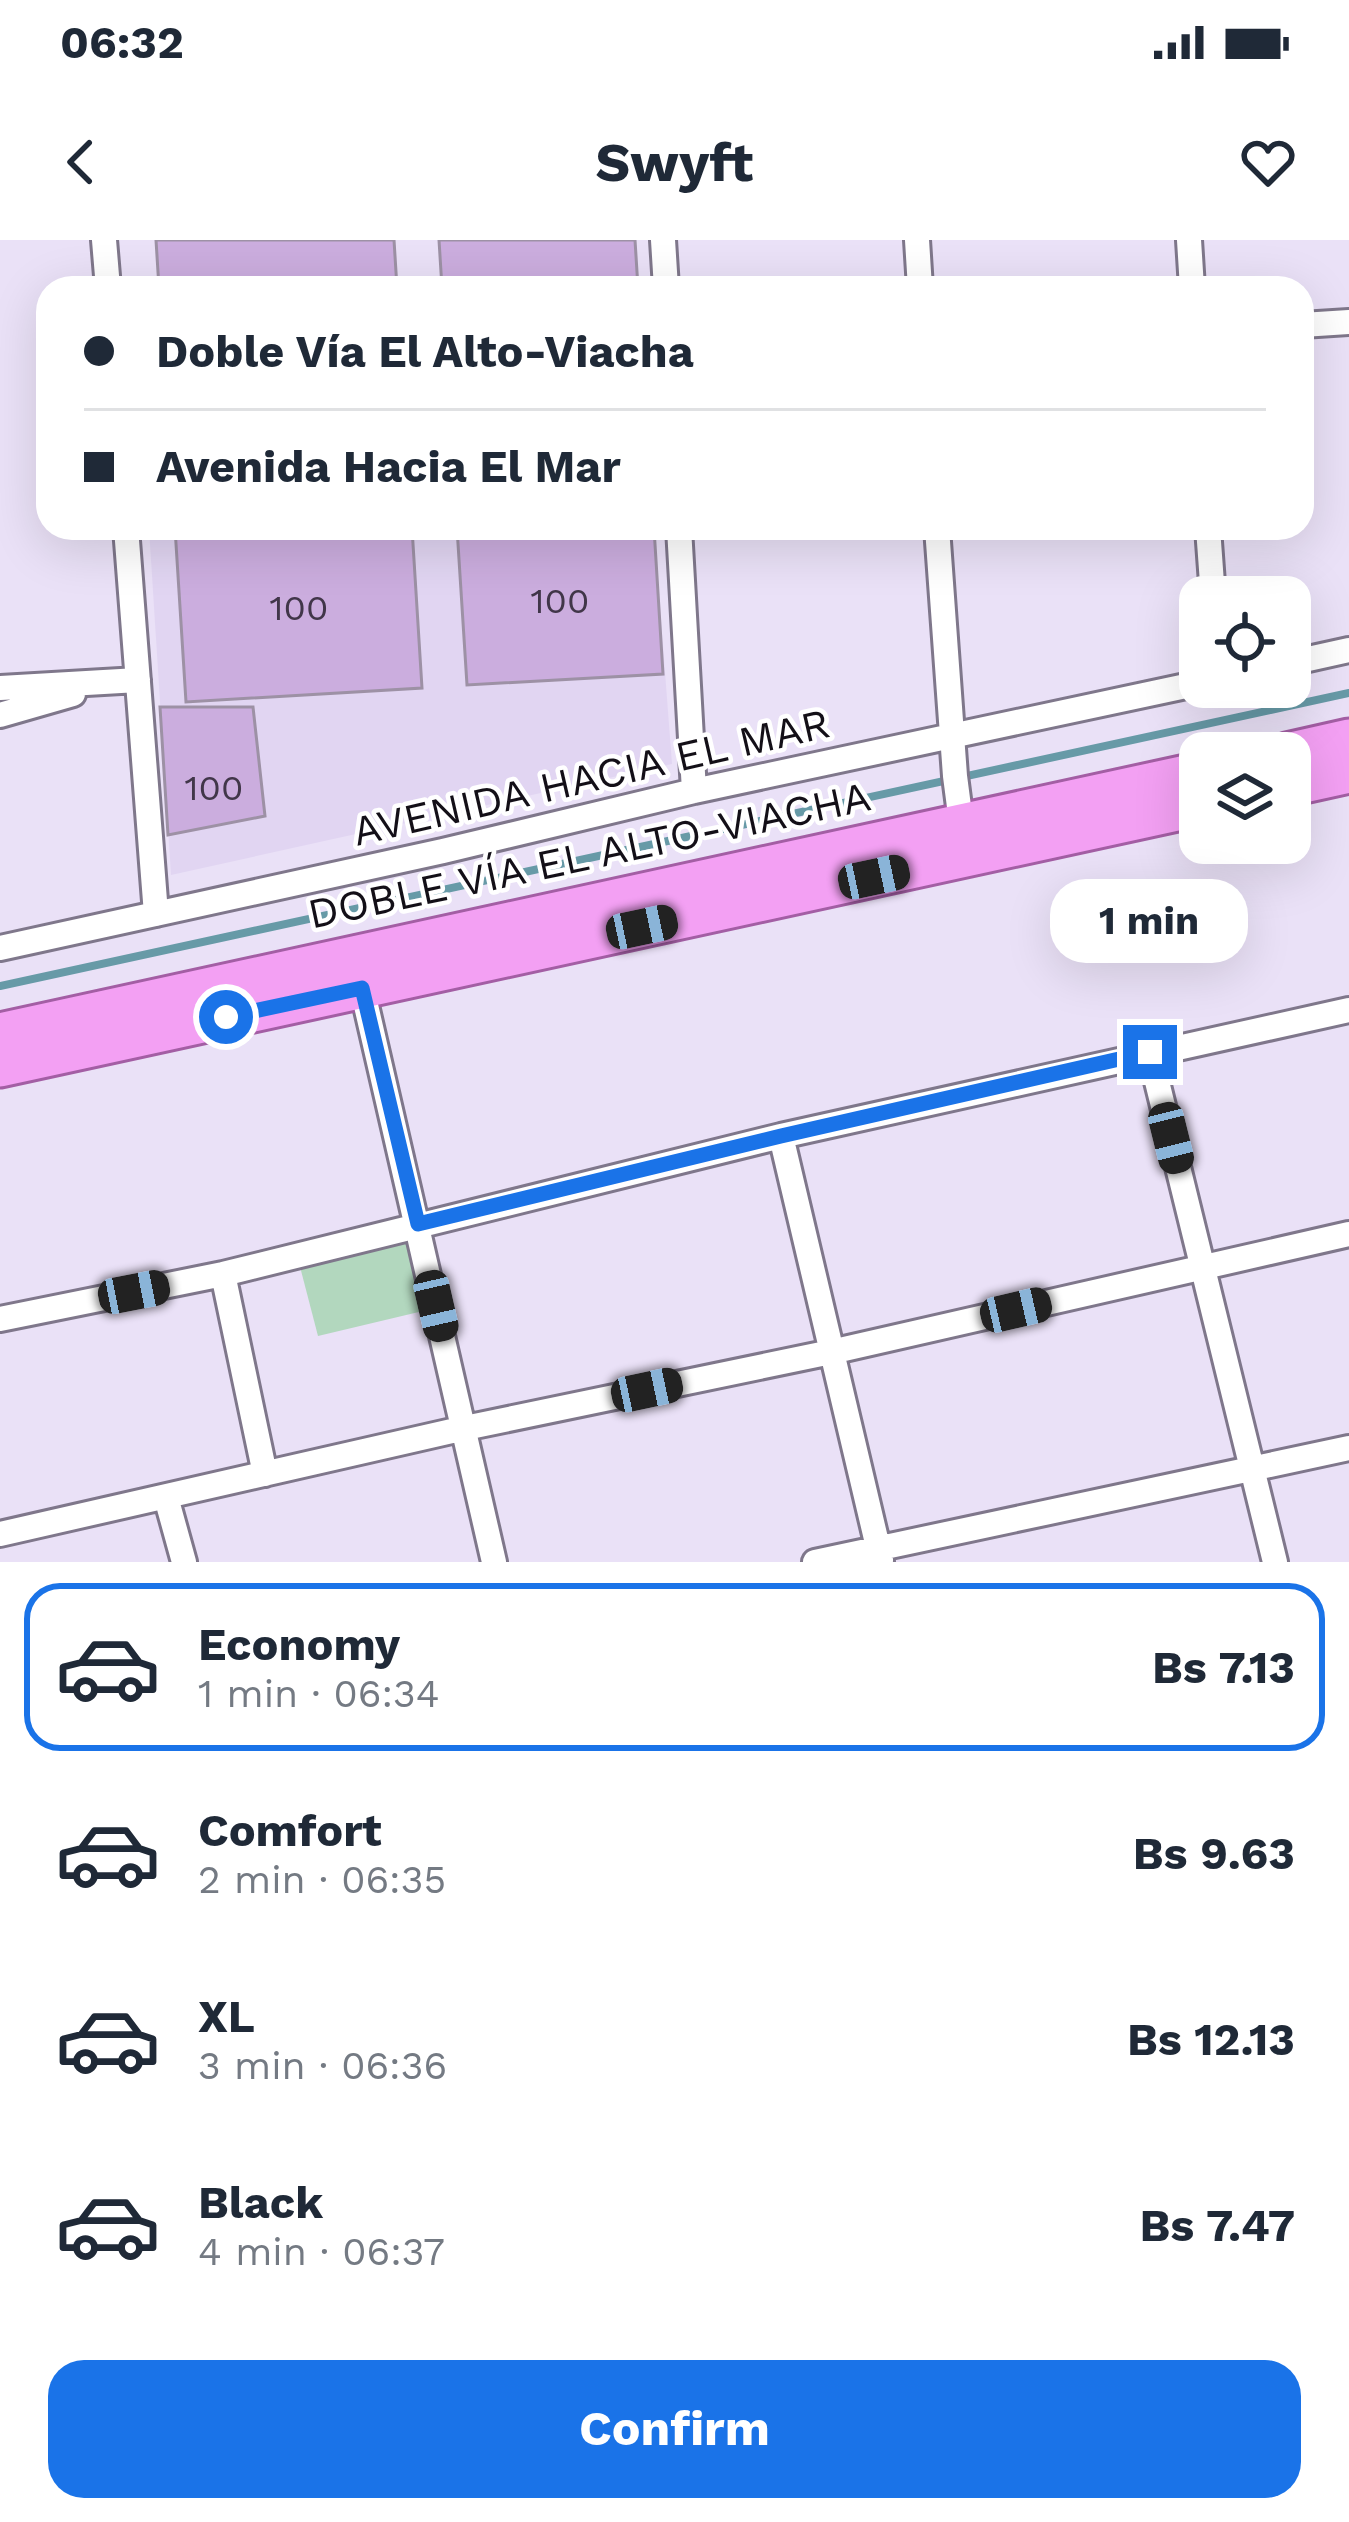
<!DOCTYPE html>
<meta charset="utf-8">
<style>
:root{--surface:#fff;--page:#f2f2f3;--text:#1f2937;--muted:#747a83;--line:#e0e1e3;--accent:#1a73e8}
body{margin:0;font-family:"Work Sans",sans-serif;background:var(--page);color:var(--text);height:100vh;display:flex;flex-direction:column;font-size:45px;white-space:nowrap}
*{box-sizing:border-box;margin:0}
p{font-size:39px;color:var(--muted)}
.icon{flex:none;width:66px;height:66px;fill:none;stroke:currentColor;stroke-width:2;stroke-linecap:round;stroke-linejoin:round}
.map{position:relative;height:1322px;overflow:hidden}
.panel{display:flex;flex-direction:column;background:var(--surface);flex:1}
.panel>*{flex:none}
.banner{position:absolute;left:36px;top:36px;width:1278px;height:264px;border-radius:36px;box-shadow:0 12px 48px #0002;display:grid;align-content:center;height:264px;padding:0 48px;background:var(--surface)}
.buttons{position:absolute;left:1179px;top:336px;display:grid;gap:24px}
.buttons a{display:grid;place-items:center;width:132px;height:132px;border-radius:24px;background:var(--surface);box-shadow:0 12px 48px #0002;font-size:60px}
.end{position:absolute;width:54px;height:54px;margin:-27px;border:15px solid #1a73e8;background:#fff;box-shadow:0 0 0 6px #fff}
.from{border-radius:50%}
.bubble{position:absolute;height:84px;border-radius:36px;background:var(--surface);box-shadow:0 12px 48px #0002;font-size:39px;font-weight:700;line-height:84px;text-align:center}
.car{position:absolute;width:36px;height:72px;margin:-36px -18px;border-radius:15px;box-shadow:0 0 9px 3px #0007;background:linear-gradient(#222 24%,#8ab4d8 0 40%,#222 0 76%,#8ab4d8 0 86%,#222 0)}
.banner b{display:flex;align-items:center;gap:42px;height:114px;font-size:45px}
.banner b+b{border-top:3px solid var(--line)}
.banner i{width:30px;height:30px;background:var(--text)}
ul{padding:21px 0 0;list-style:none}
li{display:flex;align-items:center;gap:36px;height:168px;margin:0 24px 18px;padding:0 24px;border:6px solid transparent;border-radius:36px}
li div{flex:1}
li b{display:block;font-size:45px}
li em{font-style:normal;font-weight:700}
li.active{border-color:var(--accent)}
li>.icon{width:108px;height:108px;stroke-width:1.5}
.action{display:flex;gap:24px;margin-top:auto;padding:24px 48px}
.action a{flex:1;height:138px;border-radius:36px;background:var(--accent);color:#fff;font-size:48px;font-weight:700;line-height:138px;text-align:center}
.status{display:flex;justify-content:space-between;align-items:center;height:84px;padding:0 60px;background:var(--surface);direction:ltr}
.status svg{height:33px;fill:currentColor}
header{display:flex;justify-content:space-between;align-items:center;height:156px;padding:0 48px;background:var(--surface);font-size:54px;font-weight:700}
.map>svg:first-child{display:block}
</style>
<div class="status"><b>06:32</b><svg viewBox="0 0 49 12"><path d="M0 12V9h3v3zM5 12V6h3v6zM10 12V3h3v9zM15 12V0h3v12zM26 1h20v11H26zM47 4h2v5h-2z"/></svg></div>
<header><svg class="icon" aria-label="back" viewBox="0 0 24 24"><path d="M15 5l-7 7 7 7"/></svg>Swyft<svg class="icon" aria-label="heart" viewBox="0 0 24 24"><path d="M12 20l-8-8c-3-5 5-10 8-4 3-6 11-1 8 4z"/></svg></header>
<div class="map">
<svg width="1349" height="1322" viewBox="0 0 1349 1322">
<rect width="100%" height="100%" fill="#eae1f7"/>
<path fill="#e1d5f2" d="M149 288H654L672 524 171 635Z"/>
<path fill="#b2d7be" d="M425 988 444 1066 318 1096 298 1019Z"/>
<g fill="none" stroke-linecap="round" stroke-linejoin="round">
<path stroke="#679aa7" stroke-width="8" d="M0 746 1349 453"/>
</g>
<path fill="#cbadde" stroke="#9d91a5" stroke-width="3" d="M156 0H394L397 48H159Z
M439 0H635L638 48H442Z
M175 288H412L422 448 186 462Z
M457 288H654L663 434 467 445Z
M160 467H253L265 576 168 595Z"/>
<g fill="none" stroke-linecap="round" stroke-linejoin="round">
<defs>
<path id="minor" d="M104 0 108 48
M663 0 666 48
M917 0 920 48
M1189 0 1192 48
M1302 85 1349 82
M126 288 156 674
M679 288 694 551
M937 288 955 536 961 582
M1208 288 1213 357
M1290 423 1349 410
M0 448 138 440
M0 475 73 454
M0 708 443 611 694 551 1200 443
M362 748 494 1322
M1150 813 1275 1322
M781 896 881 1320
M223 1034 265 1234
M0 1079 223 1034 781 896 1349 770
M166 1257 184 1322
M0 1294 465 1188 831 1112 1349 994
M815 1322 1349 1208"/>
<path id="trunk" d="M1287 513 1349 499
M1290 546 1349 533
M0 793 1200 532
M0 827 1200 566"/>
</defs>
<use href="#minor" stroke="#7f778b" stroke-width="30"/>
<use href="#trunk" stroke="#a35ea4" stroke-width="45"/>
<use href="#minor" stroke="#fff" stroke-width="24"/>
<use href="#trunk" stroke="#f3a0f3" stroke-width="39"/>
</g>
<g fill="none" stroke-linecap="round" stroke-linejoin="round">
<path stroke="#1a73e8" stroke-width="15" d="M226 777 362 748 418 984 781 896 1150 812"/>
</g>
<g text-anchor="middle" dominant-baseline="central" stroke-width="9" stroke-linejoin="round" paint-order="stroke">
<g font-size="36" fill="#413649">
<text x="560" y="361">100</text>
<text x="299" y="368">100</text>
<text x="214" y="548">100</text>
</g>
<g font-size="42" fill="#130f17" stroke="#fff">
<text transform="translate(591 537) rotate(-13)">AVENIDA HACIA EL MAR</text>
<text transform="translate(589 615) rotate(-12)">DOBLE VÍA EL ALTO-VIACHA</text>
</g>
</g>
</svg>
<div class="buttons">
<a><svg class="icon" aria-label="locate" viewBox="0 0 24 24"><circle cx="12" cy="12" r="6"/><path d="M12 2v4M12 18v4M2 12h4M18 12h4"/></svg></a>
<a><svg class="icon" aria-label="layers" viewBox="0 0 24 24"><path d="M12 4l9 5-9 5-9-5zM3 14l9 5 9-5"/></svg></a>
</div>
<i class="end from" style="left:226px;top:777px"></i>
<i class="end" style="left:1150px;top:812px"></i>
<div class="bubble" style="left:1050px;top:639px;width:198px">1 min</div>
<i class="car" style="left:874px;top:637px;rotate:78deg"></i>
<i class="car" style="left:642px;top:687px;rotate:78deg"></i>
<i class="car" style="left:1171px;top:898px;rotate:166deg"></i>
<i class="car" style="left:134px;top:1052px;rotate:79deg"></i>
<i class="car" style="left:436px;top:1066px;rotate:167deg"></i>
<i class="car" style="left:1016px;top:1070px;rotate:77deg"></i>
<i class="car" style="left:647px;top:1150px;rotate:78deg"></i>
<div class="banner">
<b><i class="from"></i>Doble Vía El Alto-Viacha</b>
<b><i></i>Avenida Hacia El Mar</b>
</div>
</div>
<section class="panel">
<ul>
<li class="active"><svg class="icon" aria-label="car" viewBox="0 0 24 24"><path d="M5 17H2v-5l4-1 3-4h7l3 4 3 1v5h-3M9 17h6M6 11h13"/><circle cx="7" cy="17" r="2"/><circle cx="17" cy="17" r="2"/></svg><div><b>Economy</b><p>1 min · 06:34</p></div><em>Bs 7.13</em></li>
<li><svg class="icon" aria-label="car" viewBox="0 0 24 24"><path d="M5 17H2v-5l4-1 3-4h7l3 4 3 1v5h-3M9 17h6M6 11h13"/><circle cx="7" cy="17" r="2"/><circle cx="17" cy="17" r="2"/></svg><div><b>Comfort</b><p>2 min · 06:35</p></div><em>Bs 9.63</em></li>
<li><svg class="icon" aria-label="car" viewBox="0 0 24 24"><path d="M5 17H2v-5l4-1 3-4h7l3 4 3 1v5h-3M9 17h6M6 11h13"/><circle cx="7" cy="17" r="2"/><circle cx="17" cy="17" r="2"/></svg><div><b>XL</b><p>3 min · 06:36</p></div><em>Bs 12.13</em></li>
<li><svg class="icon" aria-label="car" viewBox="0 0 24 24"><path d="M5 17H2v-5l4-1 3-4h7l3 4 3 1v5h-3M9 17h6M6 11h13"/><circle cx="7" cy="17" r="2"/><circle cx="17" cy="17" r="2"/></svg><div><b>Black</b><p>4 min · 06:37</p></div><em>Bs 7.47</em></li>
</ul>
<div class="action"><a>Confirm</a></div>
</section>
